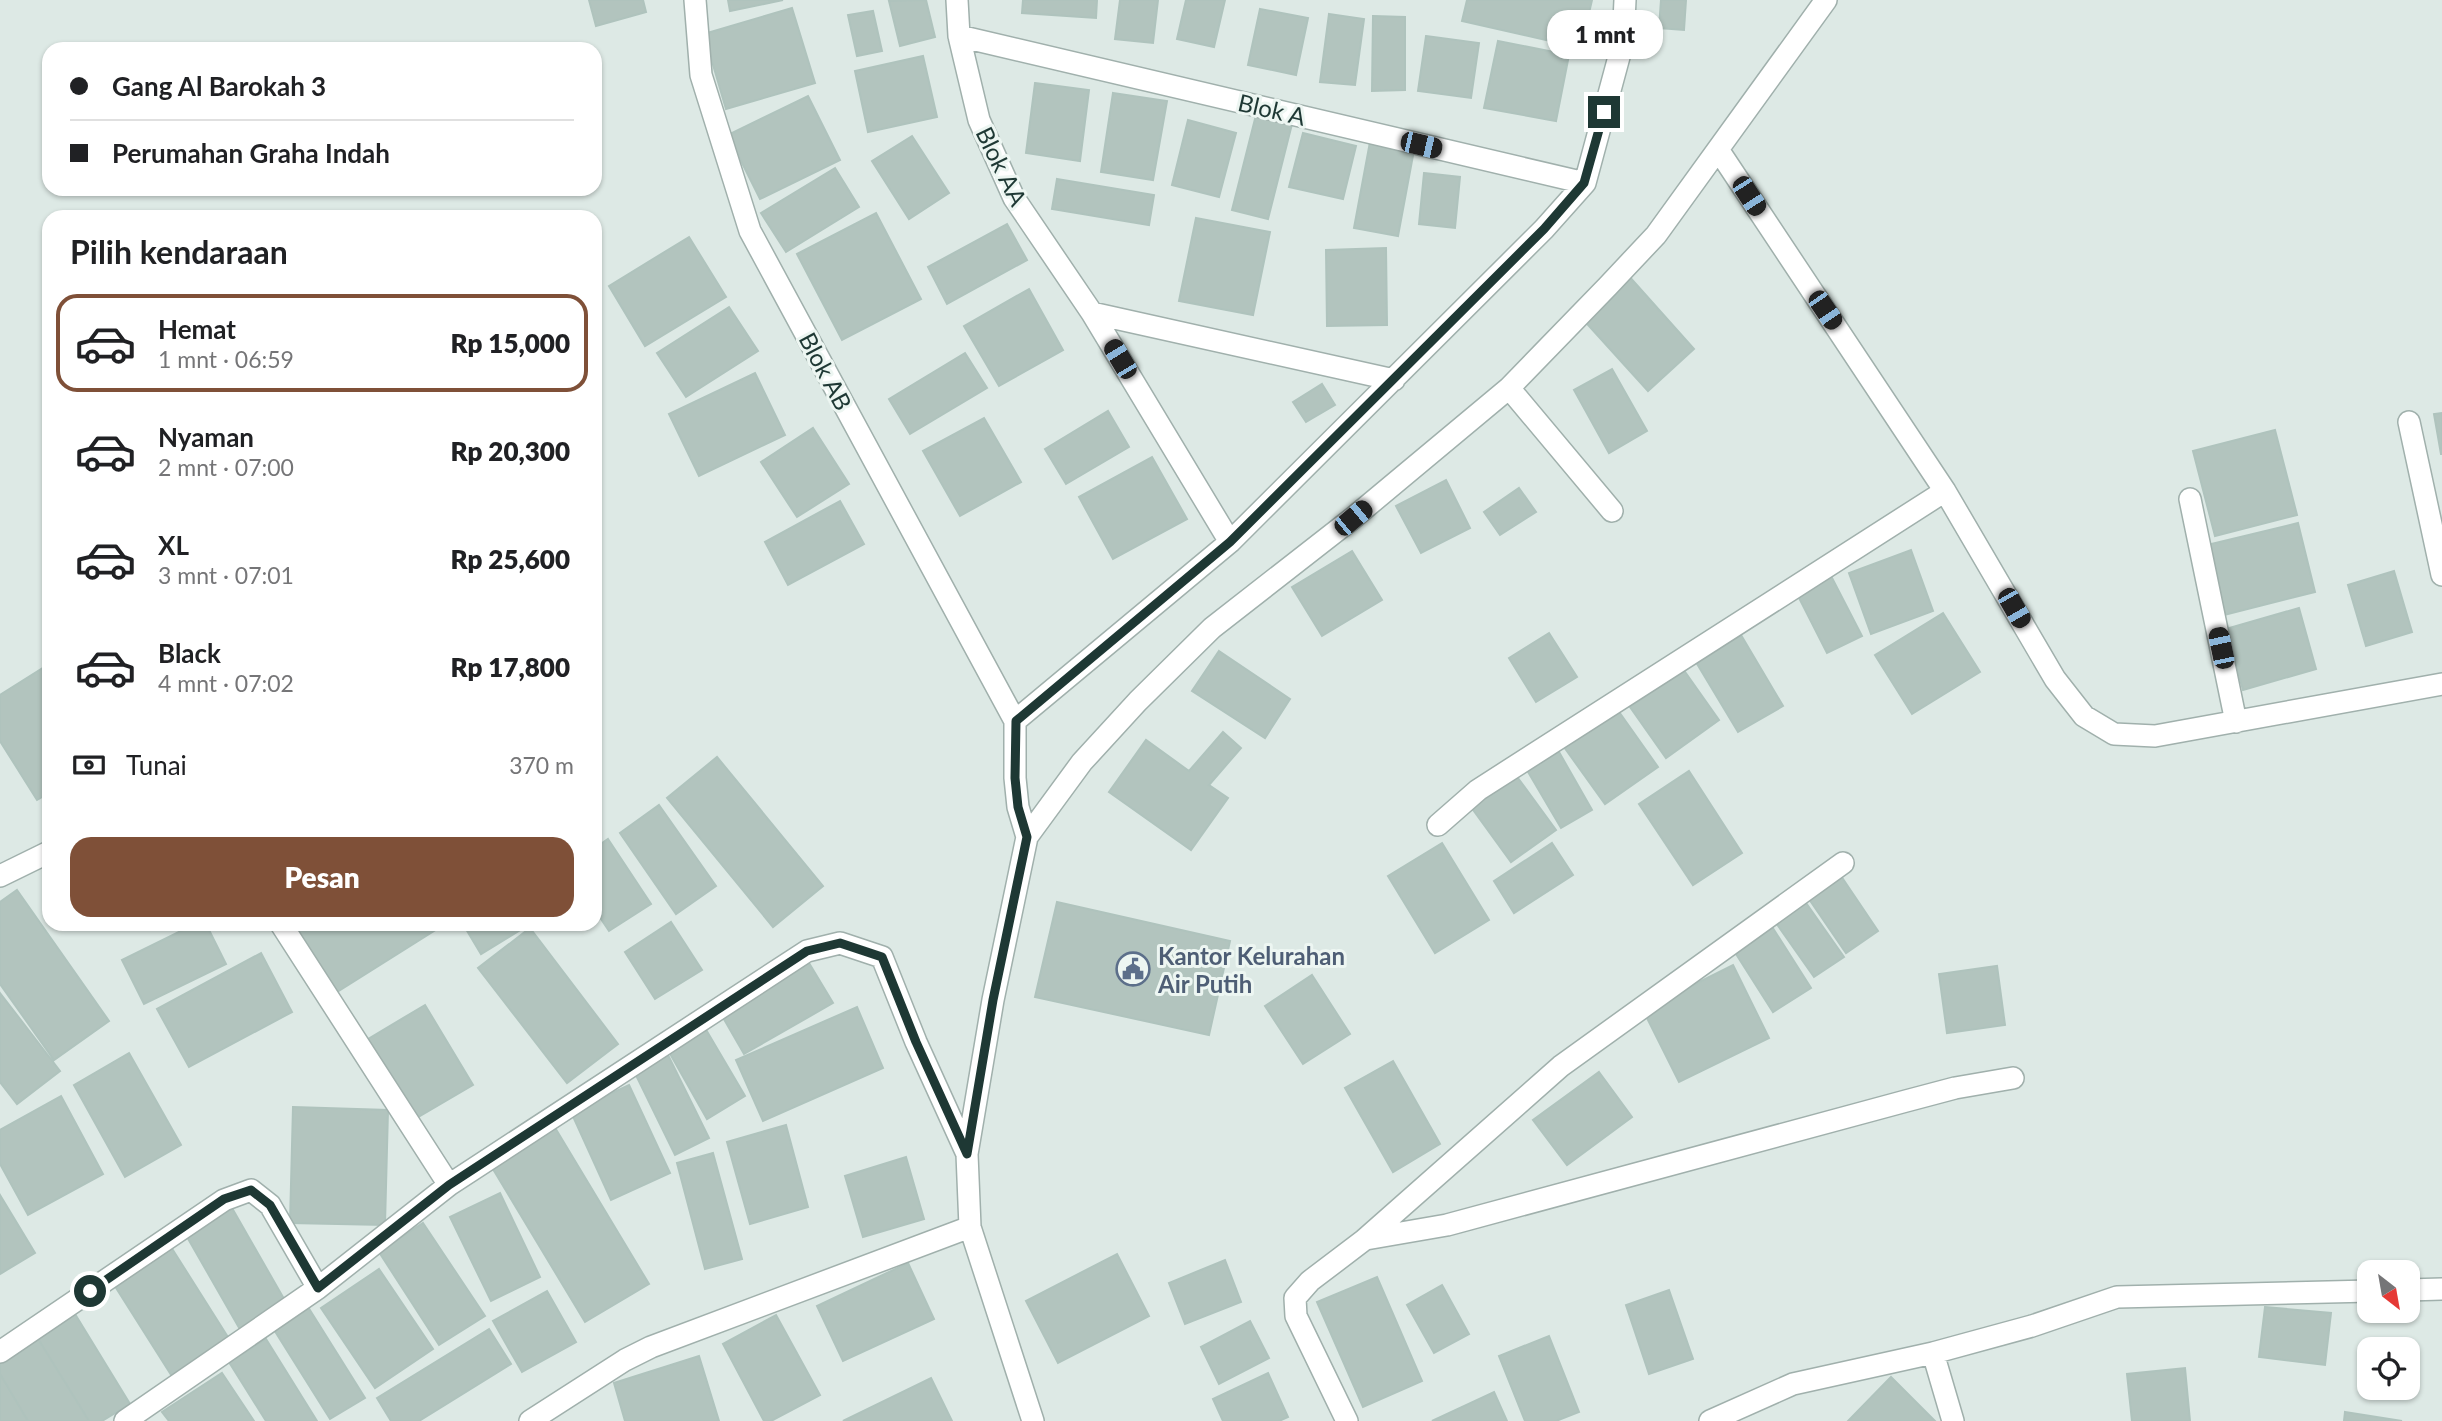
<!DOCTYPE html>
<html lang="id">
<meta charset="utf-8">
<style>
:root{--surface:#fff;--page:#f2f2f2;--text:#202124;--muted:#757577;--line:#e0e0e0;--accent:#7f5038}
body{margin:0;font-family:Lato,sans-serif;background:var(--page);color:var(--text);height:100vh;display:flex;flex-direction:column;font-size:26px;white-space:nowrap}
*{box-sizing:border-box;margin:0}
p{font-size:23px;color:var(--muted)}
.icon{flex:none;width:38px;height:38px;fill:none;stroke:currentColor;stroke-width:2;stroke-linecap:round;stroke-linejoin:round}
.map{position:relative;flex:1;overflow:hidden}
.details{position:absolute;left:42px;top:210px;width:560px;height:721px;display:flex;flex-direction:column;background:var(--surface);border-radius:21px;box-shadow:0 2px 5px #0004}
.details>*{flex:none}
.banner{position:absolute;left:42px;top:42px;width:560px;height:154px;border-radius:21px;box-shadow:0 2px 5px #0004;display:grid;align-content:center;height:154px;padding:0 28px;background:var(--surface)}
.needle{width:46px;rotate:149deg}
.controls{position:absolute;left:2357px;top:1260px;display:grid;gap:14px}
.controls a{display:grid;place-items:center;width:63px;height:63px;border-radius:14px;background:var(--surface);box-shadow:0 2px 5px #0004;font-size:35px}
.end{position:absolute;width:32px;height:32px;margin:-16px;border:9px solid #1e3834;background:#fff;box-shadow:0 0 0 4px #fff}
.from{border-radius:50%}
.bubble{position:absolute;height:49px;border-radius:21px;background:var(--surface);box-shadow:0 2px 5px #0004;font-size:23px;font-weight:800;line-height:49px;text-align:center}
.car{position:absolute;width:21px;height:42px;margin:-21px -10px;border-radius:9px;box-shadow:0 0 5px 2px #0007;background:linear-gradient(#222 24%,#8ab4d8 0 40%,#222 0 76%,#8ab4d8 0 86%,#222 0)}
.banner b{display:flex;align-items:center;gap:24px;height:66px;font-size:26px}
.banner b+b{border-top:2px solid var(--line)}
.banner i{width:18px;height:18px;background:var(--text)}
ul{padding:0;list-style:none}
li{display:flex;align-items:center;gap:21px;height:98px;margin:0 14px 10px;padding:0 14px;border:4px solid transparent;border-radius:21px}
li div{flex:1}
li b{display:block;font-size:26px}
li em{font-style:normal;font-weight:800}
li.active{border-color:var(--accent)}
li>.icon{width:63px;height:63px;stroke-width:1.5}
h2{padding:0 28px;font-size:32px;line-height:84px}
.pay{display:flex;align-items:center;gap:18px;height:77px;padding:0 28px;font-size:26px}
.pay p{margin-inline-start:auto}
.button{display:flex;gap:14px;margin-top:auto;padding:14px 28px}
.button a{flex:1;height:80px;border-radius:21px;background:var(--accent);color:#fff;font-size:28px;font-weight:800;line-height:80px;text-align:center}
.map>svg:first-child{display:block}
</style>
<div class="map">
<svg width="2442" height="1421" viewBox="0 0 2442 1421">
<rect width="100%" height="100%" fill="#dde9e5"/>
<path fill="#b2c4be" stroke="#afc3bd" stroke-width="2" d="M589 0H643L646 12 596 26Z
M728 0H783L730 11Z
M926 0 935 37 900 46 889 1Z
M1023 0H1097L1096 18 1022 13Z
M1120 0H1158L1153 43 1115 39Z
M1186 0H1225L1214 47 1177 39Z
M1467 0H1592L1581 48 1462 21Z
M1661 0H1686L1684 30 1659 28Z
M792 8 815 83 726 109 704 34Z
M1260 9 1308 18 1296 75 1248 65Z
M873 11 882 51 857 56 848 15Z
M1329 14 1364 19 1355 85 1320 82Z
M1373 16 1405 17V90L1372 91Z
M1426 36 1479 43 1471 98 1418 91Z
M1498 41 1569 55 1556 121 1484 108Z
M923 56 937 117 868 132 855 71Z
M1035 83 1089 90 1080 161 1026 153Z
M1113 93 1167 101 1153 180 1101 172Z
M808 96 840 160 760 199 728 135Z
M1256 115 1292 124 1268 219 1232 210Z
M1188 120 1236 133 1219 197 1172 185Z
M1303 133 1356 146 1343 199 1289 187Z
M912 136 949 193 909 219 872 161Z
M1370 142 1414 150 1398 236 1354 228Z
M835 168 859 207 786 252 761 213Z
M1424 173 1460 177 1455 228 1419 224Z
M1057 179 1154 195 1149 225 1052 209Z
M876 213 921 299 842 340 797 254Z
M1196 218 1270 232 1253 315 1179 301Z
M1007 224 1027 260 947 304 928 267Z
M689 237 726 297 645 346 609 286Z
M1386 248 1387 325 1327 326 1326 250Z
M1627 274 1694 349 1648 391 1580 316Z
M1029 289 1063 350 999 386 964 326Z
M729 307 758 351 686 397 657 353Z
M965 353 987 388 910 434 889 399Z
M1612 369 1647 431 1609 453 1574 390Z
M755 373 785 435 699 476 669 414Z
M1322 384 1335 405 1306 422 1293 402Z
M1108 411 1129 447 1066 484 1045 449Z
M2442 413V454H2441L2434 414Z
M984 418 1021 482 960 516 923 451Z
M813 428 849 484 797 517 761 462Z
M2275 430 2297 515 2215 536 2193 451Z
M1152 457 1187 519 1113 559 1079 497Z
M1446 480 1470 528 1421 553 1396 506Z
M1519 488 1536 512 1500 535 1484 512Z
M840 501 864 544 788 585 765 542Z
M2298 523 2315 592 2220 616 2203 546Z
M1911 550 1933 611 1871 634 1849 573Z
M1352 551 1382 600 1322 636 1292 587Z
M2394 571 2412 632 2366 646 2348 585Z
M1831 576 1862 636 1827 653 1797 594Z
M2299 608 2316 669 2243 690 2226 629Z
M1943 613 1980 672 1912 714 1875 655Z
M1549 633 1577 677 1536 702 1509 658Z
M1741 635 1783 706 1738 732 1696 662Z
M1219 651 1290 699 1265 738 1192 691Z
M49 664V793L37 800 0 741V695Z
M1683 669 1719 720 1666 758 1630 707Z
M1617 709 1658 767 1605 804 1564 747Z
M1223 732 1241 748 1209 785 1228 798 1191 850 1109 792 1146 740 1189 771Z
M1559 752 1592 810 1561 828 1527 770Z
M717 757 823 886 773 927 667 798Z
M1689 771 1742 853 1693 885 1639 804Z
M1515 774 1556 830 1511 862 1471 807Z
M659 805 716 886 676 914 620 833Z
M608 839 651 904 609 931 595 910V848Z
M1442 843 1489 920 1435 953 1388 876Z
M1552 843 1573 875 1514 913 1494 881Z
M1841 876 1878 931 1846 953 1809 899Z
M17 890 109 1021 54 1060 0 984V902Z
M1804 900 1844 957 1814 977 1774 920Z
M1057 902 1230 941 1209 1035 1035 997Z
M671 922 702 970 655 999 625 952Z
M1769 922 1811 988 1773 1012 1731 946Z
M195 924H206L226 964 144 1004 122 960Z
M306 924H445L334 994 294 932Z
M463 924H530L481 954Z
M530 928 618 1044 567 1083 478 968Z
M261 953 292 1012 189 1067 157 1009Z
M809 963 833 1003 744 1054 721 1014Z
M1733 965 1769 1038 1679 1082 1643 1010Z
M1997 966 2005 1025 1947 1033 1939 974Z
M1312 975 1350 1034 1303 1064 1265 1006Z
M0 993 60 1071 17 1104 0 1082Z
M425 1005 473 1085 415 1119 368 1039Z
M857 1007 883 1068 763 1121 736 1060Z
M705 1028 745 1096 707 1119 668 1050Z
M665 1049 709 1138 675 1155 631 1065Z
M129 1053 181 1145 125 1177 74 1085Z
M1393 1061 1440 1144 1393 1172 1345 1088Z
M1599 1072 1632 1117 1567 1165 1533 1120Z
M629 1085 670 1173 611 1200 571 1112Z
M61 1096 103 1174 28 1215 0 1164V1130Z
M293 1107 388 1110 385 1225 290 1223Z
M786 1125 808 1207 750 1224 727 1142Z
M554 1126 649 1284 585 1322 490 1164Z
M713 1153 742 1259 705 1269 677 1163Z
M906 1157 924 1219 863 1237 845 1176Z
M500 1193 540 1277 491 1301 450 1217Z
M0 1195 35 1253 0 1274Z
M232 1208 288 1306 242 1333 186 1235Z
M423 1223 485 1316 439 1345 379 1252Z
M171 1247 231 1342 173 1378 113 1283Z
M1117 1254 1149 1316 1058 1363 1026 1301Z
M1225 1260 1241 1302 1185 1324 1169 1283Z
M908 1263 934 1319 843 1361 817 1306Z
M379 1269 433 1349 375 1388 321 1308Z
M1377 1277 1422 1381 1363 1407 1317 1302Z
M1442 1285 1469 1334 1434 1353 1407 1305Z
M1669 1290 1693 1359 1649 1374 1626 1305Z
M547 1291 576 1342 522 1372 493 1321Z
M308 1307 365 1398 330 1419 273 1328Z
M2265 1307 2331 1313 2325 1365 2259 1357Z
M75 1314 130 1404 102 1421H89L37 1337Z
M776 1315 820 1395 771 1421H764L723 1344Z
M1250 1321 1269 1358 1219 1384 1201 1347Z
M489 1329 511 1364 419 1421H391L377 1398Z
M1549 1336 1579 1412 1556 1421H1525L1499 1356Z
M37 1337 89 1421H28L0 1374V1363Z
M266 1339 317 1421H266L229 1362Z
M699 1356 719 1421H625L614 1383Z
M2185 1368 2190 1421H2132L2127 1374Z
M222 1373 254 1421H169L162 1412Z
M1268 1373 1288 1417 1279 1421H1223L1213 1399Z
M0 1374 28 1421H0Z
M1891 1377 1935 1421H1848Z
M931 1378 952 1421H843Z
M1494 1392 1507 1421H1432Z
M2345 1412 2402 1421H2344Z"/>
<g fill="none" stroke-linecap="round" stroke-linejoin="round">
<defs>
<path id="minor" d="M695 0 701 75 750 231 1015 721
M957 0 959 36 979 120 1014 198 1092 313 1230 542
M959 36 1585 183
M1719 151 1945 491 2055 679 2084 716 2114 734 2155 736 2442 684
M1092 313 1394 380
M1509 388 1612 511
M2409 422 2442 575
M2190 499 2236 722
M1438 825 1478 790 1945 491
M1027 837 1082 762 1138 701 1212 628 1353 518 1509 388 1608 286 1656 235 1826 0
M0 876 49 852
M281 924 449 1185
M1366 1239 1447 1225 1906 1101 1955 1088 2013 1078
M2408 1290 2442 1289
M0 1352 224 1200 251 1190 270 1205 318 1288
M1933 1353 1953 1421
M125 1421 318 1288 449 1185 807 951 840 943 882 957 916 1042 967 1154
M530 1421 625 1360 651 1347 970 1227
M1033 1421 970 1227 967 1154 993 1000 1027 837 1018 807 1015 778V721L1230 542 1544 229 1585 183 1623 42 1625 0
M1347 1421 1296 1316 1295 1298 1310 1281 1364 1240 1561 1066 1843 863
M1710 1421 1793 1384 1933 1353 2032 1326 2117 1297 2370 1291"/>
</defs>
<use href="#minor" stroke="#a0b0ac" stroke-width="24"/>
<use href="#minor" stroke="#fff" stroke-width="21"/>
</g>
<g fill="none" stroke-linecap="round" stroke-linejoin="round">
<path stroke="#1e3834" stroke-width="9" d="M90 1291 224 1199 251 1190 270 1205 318 1288 449 1185 807 951 840 943 882 957 916 1042 967 1154 993 1000 1027 837 1018 807 1015 778 1016 721 1230 542 1544 229 1584 183 1604 112"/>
</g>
<defs>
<symbol id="civic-ring" viewBox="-11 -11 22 22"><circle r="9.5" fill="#edf6f2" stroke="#5c6f8a" stroke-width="1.5"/><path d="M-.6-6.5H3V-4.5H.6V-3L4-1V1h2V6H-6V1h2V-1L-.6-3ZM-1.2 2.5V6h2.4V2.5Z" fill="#5c6f8a"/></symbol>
</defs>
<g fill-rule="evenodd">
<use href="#civic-ring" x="1114" y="950" width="38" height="38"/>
</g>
<g text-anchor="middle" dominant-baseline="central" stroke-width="6" stroke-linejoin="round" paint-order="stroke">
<g font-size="24" fill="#1e3834" stroke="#edf6f2">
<text transform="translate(1272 109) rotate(13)">Blok A</text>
<text transform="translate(1002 166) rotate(64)">Blok AA</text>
<text transform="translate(826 371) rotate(62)">Blok AB</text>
</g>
<g font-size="24" font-weight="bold" fill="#4e5e75" stroke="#edf6f2" text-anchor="start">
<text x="1158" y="955">Kantor Kelurahan<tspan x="1158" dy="28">Air Putih</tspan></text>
</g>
</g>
</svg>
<div class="controls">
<a><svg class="needle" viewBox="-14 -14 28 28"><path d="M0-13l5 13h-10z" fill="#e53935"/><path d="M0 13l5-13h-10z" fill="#757577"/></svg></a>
<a><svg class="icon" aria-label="locate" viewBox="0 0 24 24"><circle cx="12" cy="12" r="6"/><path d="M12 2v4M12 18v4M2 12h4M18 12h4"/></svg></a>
</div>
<i class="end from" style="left:90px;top:1291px"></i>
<i class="end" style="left:1604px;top:112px"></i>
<div class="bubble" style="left:1547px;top:10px;width:116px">1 mnt</div>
<i class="car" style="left:1421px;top:145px;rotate:103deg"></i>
<i class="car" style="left:1749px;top:196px;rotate:147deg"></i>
<i class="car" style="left:1825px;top:310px;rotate:146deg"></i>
<i class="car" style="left:1120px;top:359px;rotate:329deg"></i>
<i class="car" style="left:1353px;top:518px;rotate:50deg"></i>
<i class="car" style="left:2014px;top:608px;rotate:150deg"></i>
<i class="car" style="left:2221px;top:648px;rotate:348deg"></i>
<div class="banner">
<b><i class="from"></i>Gang Al Barokah 3</b>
<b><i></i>Perumahan Graha Indah</b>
</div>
<section class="details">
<h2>Pilih kendaraan</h2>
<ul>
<li class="active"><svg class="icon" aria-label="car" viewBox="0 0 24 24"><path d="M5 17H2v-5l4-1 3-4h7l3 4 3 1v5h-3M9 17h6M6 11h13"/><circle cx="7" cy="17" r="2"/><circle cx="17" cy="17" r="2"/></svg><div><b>Hemat</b><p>1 mnt · 06:59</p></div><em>Rp 15,000</em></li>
<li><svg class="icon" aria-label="car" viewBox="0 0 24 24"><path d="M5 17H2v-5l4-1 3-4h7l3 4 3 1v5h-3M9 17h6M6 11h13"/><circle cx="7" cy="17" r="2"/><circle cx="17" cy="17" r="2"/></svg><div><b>Nyaman</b><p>2 mnt · 07:00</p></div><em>Rp 20,300</em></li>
<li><svg class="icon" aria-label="car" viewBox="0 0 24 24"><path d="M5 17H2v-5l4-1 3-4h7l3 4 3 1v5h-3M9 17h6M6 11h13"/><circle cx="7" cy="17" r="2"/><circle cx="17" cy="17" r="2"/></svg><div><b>XL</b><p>3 mnt · 07:01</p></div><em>Rp 25,600</em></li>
<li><svg class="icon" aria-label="car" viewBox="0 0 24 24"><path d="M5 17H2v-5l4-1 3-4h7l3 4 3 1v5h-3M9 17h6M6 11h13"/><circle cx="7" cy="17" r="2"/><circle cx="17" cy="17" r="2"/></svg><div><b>Black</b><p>4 mnt · 07:02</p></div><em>Rp 17,800</em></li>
</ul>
<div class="pay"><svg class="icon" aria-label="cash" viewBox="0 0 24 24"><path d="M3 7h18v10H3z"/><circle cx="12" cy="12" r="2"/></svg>Tunai<p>370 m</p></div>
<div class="button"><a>Pesan</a></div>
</section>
</div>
